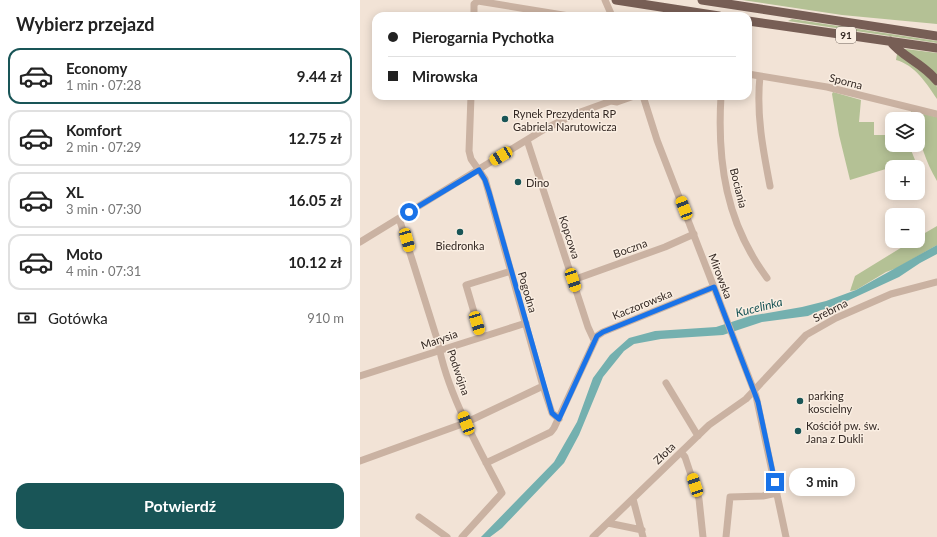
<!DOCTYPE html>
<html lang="pl">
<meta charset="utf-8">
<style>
:root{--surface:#fff;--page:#f2f2f2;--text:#222;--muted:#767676;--line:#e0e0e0;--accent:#195557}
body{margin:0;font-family:Lato,sans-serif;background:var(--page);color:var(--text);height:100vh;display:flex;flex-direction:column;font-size:15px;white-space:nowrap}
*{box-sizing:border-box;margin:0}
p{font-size:13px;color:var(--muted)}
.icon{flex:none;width:22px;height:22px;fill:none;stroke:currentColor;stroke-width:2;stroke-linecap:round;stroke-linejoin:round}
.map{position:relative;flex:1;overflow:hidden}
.side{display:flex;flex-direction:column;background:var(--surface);width:360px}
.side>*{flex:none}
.banner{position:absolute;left:12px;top:12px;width:380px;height:88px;border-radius:12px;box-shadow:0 2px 10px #0003;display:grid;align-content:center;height:88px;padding:0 16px;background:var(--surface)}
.buttons{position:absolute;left:525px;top:112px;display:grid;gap:8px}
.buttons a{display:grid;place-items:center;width:40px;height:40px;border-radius:8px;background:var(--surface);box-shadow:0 2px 10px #0003;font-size:20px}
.end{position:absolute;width:18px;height:18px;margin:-9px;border:5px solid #1a73e8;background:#fff;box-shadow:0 0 0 2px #fff}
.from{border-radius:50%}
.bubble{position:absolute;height:28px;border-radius:12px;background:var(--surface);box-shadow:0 2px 10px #0003;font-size:13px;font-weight:700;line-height:28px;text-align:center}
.car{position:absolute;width:12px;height:24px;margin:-12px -6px;border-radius:5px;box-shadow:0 0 3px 1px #0007;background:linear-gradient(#f5c518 24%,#345 0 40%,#f5c518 0 76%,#345 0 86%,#f5c518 0)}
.banner b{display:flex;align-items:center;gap:14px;height:38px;font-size:15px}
.banner b+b{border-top:1px solid var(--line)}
.banner i{width:10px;height:10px;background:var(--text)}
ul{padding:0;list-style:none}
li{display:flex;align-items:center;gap:12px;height:56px;margin:0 8px 6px;padding:0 8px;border:2px solid var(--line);border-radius:12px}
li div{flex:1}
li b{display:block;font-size:15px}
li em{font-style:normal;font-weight:700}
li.on{border-color:var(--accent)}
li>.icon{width:36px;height:36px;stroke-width:1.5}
h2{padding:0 16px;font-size:18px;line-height:48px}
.pay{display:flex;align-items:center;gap:10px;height:44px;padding:0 16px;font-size:15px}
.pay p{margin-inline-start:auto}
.action{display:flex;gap:8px;margin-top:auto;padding:8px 16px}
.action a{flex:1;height:46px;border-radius:12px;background:var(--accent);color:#fff;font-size:16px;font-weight:700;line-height:46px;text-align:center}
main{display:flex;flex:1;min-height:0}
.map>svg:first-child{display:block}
</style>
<main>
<section class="side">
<h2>Wybierz przejazd</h2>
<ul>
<li class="on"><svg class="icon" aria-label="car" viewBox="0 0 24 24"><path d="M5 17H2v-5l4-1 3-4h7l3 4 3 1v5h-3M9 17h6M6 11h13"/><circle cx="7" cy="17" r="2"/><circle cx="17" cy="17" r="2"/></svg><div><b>Economy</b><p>1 min · 07:28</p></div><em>9.44 zł</em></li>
<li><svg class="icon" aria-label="car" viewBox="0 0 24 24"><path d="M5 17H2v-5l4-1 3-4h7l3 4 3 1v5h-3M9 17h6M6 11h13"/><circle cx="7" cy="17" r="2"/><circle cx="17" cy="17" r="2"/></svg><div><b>Komfort</b><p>2 min · 07:29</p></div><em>12.75 zł</em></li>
<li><svg class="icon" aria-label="car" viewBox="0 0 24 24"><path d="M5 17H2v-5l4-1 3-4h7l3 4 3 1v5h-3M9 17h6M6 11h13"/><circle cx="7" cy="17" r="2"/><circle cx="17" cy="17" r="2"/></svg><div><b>XL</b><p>3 min · 07:30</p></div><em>16.05 zł</em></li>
<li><svg class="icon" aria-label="car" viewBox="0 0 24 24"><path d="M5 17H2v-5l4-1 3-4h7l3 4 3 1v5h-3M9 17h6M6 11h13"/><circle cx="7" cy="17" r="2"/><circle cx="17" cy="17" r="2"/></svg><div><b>Moto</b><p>4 min · 07:31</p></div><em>10.12 zł</em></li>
</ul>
<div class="pay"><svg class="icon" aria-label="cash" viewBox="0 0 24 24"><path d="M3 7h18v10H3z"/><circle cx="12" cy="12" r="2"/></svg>Gotówka<p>910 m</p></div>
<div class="action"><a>Potwierdź</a></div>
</section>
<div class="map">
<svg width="577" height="537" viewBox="0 0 577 537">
<rect width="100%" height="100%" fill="#f2e3d6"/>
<path fill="#b4c195" d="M382 0H577V24L482 15Z
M432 19 577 41V43L428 21Z
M538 48 577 53V77Z
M537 54 556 64 575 83 577 87V99C567 84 555 65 536 60Z
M473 92 501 100 499 122H514V135H532V145H549L555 160 490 180 479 135 472 94Z
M551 111 577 117V181C566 162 558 141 558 119H552Z
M577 226V245L537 268 526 272 496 290 490 291 495 276 552 241H558V237Z"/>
<path fill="#74b0af" d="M577 245V254L560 263 539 277 474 307 461 310 448 316 402 322 363 335 301 339 274 344 264 351 243 377 219 435 204 463 142 528 130 537H121L194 462 217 422 233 378 250 355 269 338 295 331 356 327 390 316 442 307 466 301 496 290Z"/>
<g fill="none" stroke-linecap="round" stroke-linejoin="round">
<path stroke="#cab2a2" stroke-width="7" d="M245 0 252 16
M114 16V4L118 1 209 16
M388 74 467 87 577 114
M400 76C396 114 403 150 410 186
M111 96 109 151 111 159 125 179 183 386 192 413 199 419
M283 96 297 140 396 396 426 537
M361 96C357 162 366 223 407 278
M251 101 257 102 274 96
M167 140 228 327 234 340
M39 218 78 342C87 393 118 447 142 493L102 537
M0 242 183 130 215 114 251 101 254 96
M213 280 305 247 334 234
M121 336 106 285 151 271
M0 376 166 323
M306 383 338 436
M321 452 325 457 339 499 343 537
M0 461 105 423 183 386
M126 463 191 432 194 428 237 336 243 332 354 287
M273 499 283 537
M59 517 87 537
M248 523 282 530
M233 537 349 425 386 399 446 335 476 318 531 294 577 282
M366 537 370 497 403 496 417 493"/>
<path stroke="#775e55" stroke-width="9" d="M256 0 359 16
M342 0 577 36
M388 21 577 48
M530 41C543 58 562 62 577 81"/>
</g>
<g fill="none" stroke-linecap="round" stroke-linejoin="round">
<path stroke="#1a73e8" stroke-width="5" d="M49 212 119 170 125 180 129 192 192 413 199 419 237 336 243 332 354 287 398 402 415 482"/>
</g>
<g fill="#195557" stroke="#faeee2" stroke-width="1.5">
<circle cx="145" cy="119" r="4"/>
<circle cx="158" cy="182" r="4"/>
<circle cx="100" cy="232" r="4"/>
<circle cx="440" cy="401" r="4"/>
<circle cx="438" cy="431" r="4"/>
</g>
<g text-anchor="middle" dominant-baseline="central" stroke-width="3" stroke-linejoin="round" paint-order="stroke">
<rect fill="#faeee2" stroke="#6f645d" stroke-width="1" x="476" y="27" width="20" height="16" rx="3"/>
<g font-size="10" font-weight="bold" fill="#342924">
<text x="486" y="35">91</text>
</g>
<g font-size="11" fill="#342924" stroke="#faeee2">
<text transform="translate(486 81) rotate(14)">Sporna</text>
<text transform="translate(379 188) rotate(76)">Bociania</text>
<text transform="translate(210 237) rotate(72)">Kopcowa</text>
<text transform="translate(270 248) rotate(-20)">Boczna</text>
<text transform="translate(361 276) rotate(69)">Mirowska</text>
<text transform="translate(168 292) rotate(74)">Pogodna</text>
<text transform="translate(282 304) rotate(-22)">Kaczorowska</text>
<text transform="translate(470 310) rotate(-27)">Srebrna</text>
<text transform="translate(79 339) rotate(-19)">Marysia</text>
<text transform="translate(99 372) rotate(71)">Podwójna</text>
<text transform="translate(304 453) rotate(-44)">Złota</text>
</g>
<g font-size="11" fill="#342924" stroke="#faeee2" text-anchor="start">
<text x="153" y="113">Rynek Prezydenta RP<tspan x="153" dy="13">Gabriela Narutowicza</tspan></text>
<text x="166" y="182">Dino</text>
<text x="100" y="245" text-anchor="middle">Biedronka</text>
<text x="448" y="395">parking<tspan x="448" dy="13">koscielny</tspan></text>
<text x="446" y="425">Kościół pw. św.<tspan x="446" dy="13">Jana z Dukli</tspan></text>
</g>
<g font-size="12" font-style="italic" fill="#195557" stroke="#faeee2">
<text transform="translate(399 307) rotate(-14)">Kucelinka</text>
</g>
</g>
</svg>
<div class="buttons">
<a><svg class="icon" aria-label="layers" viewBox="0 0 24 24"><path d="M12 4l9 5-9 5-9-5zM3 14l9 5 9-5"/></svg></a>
<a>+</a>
<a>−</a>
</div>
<i class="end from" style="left:49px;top:212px"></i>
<i class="end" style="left:415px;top:482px"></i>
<div class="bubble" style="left:429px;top:468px;width:66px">3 min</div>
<i class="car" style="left:141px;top:156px;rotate:239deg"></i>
<i class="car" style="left:324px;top:208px;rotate:339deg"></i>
<i class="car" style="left:47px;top:240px;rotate:164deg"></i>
<i class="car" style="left:213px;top:280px;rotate:162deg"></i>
<i class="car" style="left:117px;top:323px;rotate:163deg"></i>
<i class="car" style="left:106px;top:423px;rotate:339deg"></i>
<i class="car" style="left:335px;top:485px;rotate:342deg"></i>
<div class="banner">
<b><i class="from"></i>Pierogarnia Pychotka</b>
<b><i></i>Mirowska</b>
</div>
</div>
</main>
